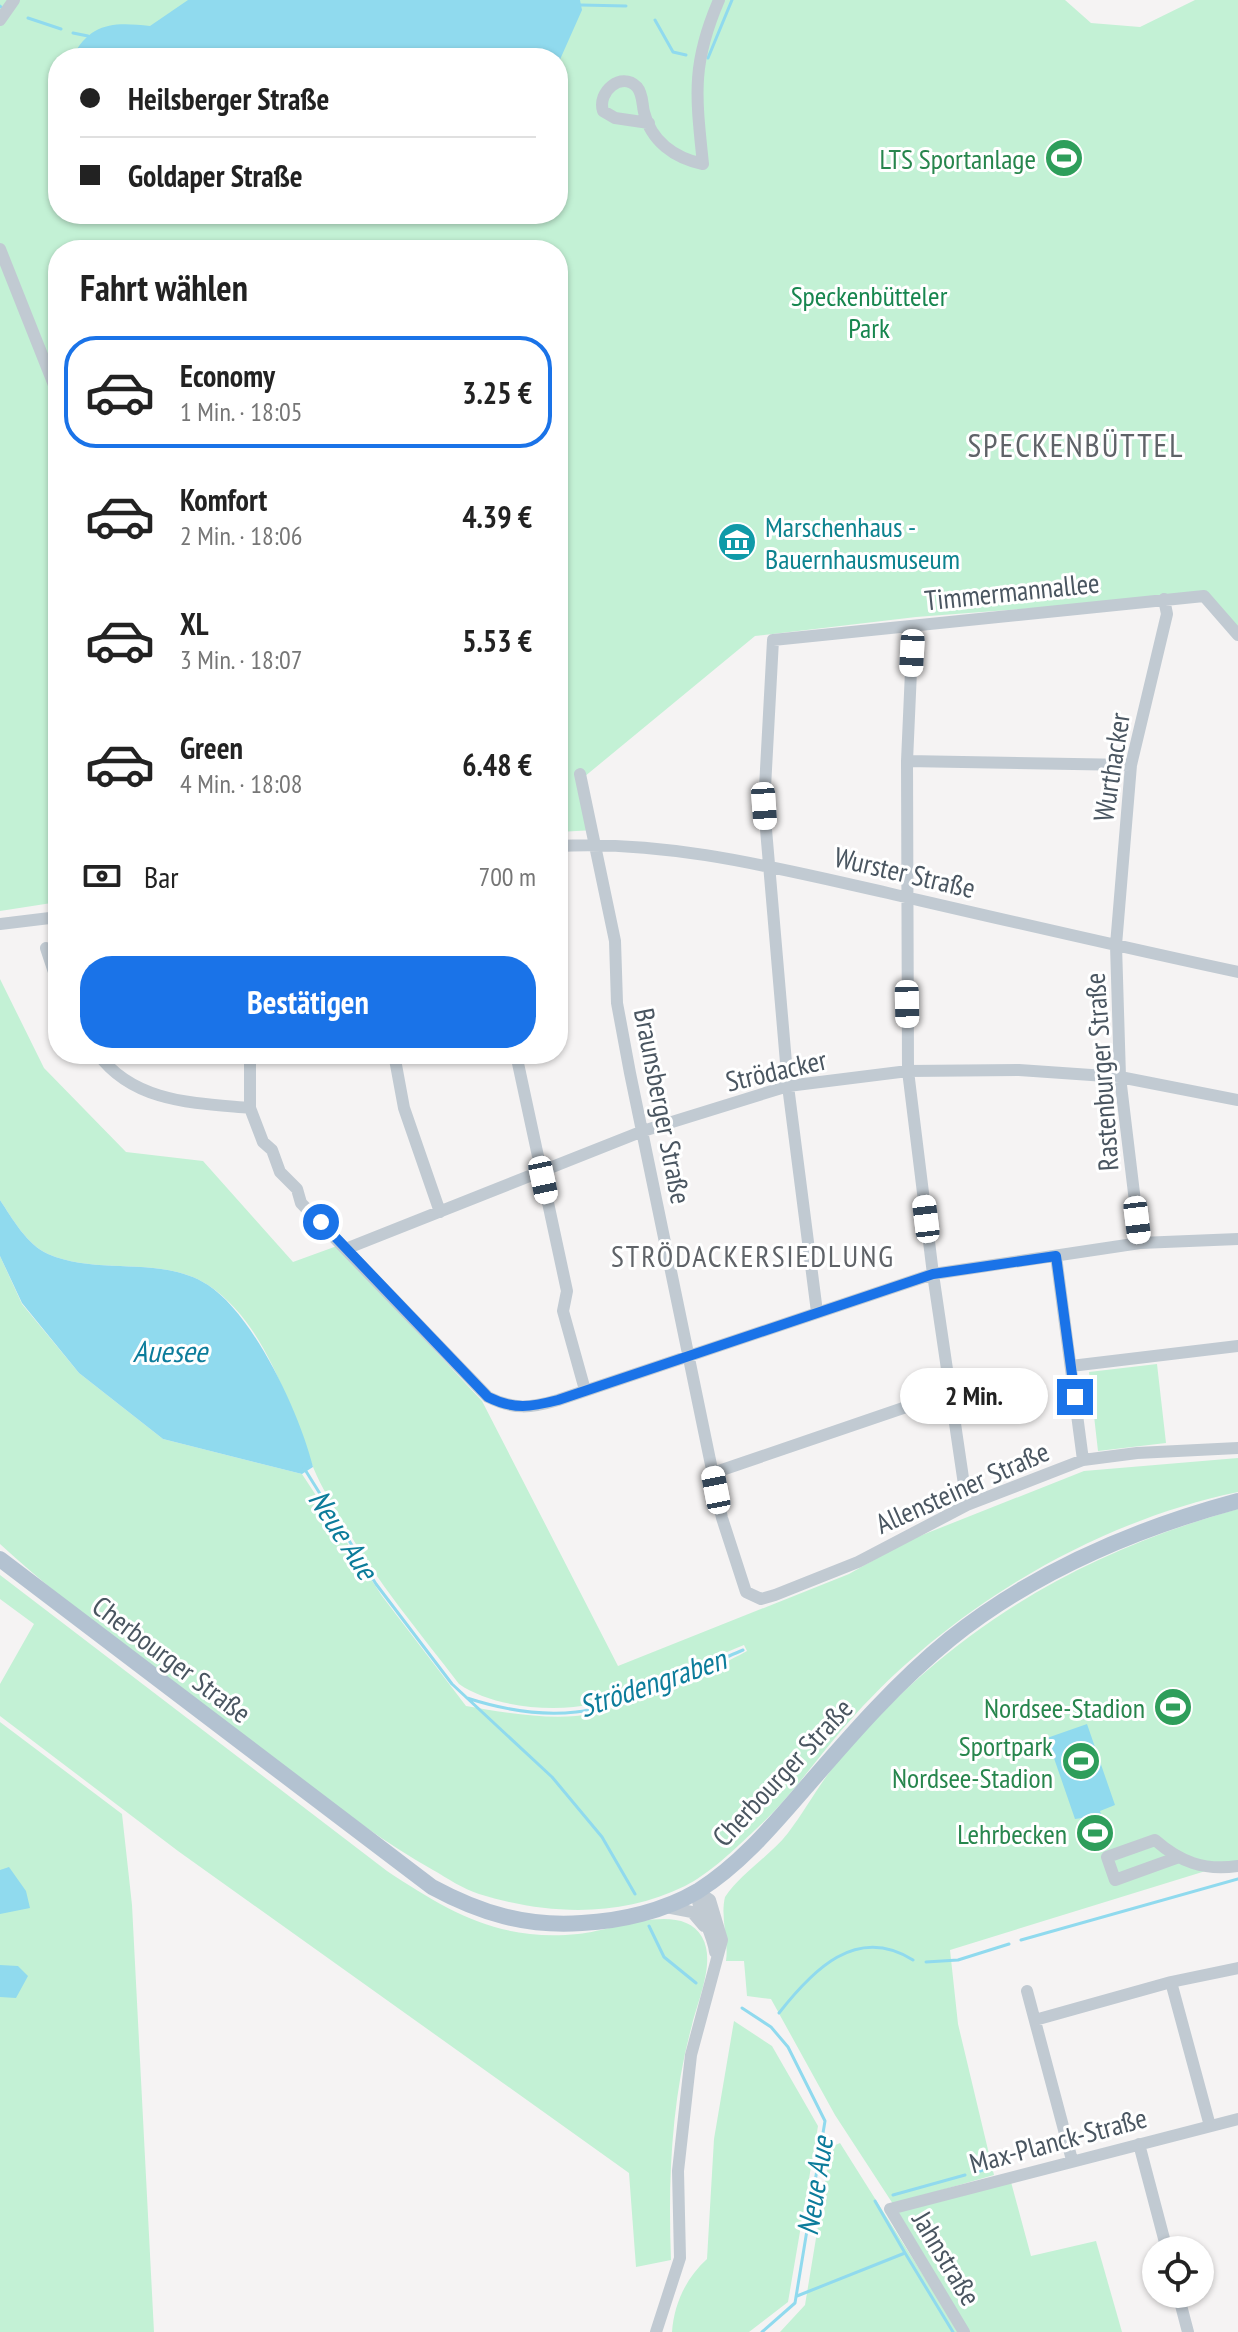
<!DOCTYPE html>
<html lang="de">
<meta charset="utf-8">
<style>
:root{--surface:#fff;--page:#f2f2f2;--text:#222;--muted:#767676;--line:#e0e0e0;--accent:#1a73e8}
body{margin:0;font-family:"PT Sans Narrow",sans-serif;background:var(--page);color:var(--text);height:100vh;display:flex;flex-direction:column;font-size:30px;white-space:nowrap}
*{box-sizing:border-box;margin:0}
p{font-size:26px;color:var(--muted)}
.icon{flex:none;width:44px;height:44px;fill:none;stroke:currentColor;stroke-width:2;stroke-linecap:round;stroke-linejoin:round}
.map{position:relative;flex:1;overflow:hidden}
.sheet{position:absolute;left:48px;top:240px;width:520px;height:824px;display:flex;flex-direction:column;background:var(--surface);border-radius:32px;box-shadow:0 2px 6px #0004}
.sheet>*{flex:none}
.hud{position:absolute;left:48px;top:48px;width:520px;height:176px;border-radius:32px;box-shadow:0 2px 6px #0004;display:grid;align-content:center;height:176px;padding:0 32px;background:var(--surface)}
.fabs{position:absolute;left:1142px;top:2236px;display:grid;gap:16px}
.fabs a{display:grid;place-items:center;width:72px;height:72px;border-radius:50%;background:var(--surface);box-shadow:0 2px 6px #0004;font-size:40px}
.end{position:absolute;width:36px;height:36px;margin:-18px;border:10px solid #1a73e8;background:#fff;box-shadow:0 0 0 4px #fff}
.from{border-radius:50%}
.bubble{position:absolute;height:56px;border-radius:28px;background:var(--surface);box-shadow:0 2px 6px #0004;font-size:26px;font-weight:800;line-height:56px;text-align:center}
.car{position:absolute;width:24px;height:48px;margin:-24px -12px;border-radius:10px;box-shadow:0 0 6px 2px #0007;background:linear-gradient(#fff 24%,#345 0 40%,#fff 0 76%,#345 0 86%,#fff 0)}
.hud b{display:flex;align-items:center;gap:28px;height:76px;font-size:30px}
.hud b+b{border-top:2px solid var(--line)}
.hud i{width:20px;height:20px;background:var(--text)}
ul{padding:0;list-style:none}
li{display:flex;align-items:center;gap:24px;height:112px;margin:0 16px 12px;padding:0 16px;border:4px solid transparent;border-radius:32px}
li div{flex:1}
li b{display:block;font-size:30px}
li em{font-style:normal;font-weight:800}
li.current{border-color:var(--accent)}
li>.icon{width:72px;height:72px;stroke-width:1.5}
h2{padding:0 32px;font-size:36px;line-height:96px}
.pay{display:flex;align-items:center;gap:20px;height:88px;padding:0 32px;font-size:30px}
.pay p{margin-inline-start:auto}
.cta{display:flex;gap:16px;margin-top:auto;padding:16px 32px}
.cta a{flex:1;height:92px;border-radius:32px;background:var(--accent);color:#fff;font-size:32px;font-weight:800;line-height:92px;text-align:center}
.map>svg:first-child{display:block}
</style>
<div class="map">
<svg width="1238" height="2332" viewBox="0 0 1238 2332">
<rect width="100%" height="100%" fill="#f5f3f3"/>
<path fill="#c3f1d5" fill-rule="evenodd" d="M0 0H1065L1091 23 1140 27 1195 0H1238V633L1205 595 916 617 755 636 584 777 595 830 558 832V250H58V902L0 911ZM58 58H558V214H58Z
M0 979 44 1068 126 1152 203 1161 293 1262 337 1246 482 1401 618 1666 849 1574 907 1541 1084 1471 1238 1458V1492C1094 1522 952 1607 854 1716 820 1753 792 1797 755 1830 735 1849 709 1874 685 1886 620 1918 547 1915 479 1894 463 1889 447 1878 433 1870 367 1833 309 1784 249 1739 164 1676 78 1615 0 1544V1256L22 1304 79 1373 163 1439 302 1474 382 1596 466 1706C501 1712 540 1719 576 1716 619 1712 709 1672 747 1651L744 1645C695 1665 644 1692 592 1704 553 1713 492 1707 459 1684 420 1633 377 1582 345 1526 334 1507 321 1487 313 1467 289 1406 266 1323 208 1285 162 1255 98 1276 48 1254 27 1245 12 1218 0 1200Z
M1157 1364 1166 1443 1098 1451 1089 1372Z
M1238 1509V1861L950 1950 958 2024 994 2175 893 2204 835 2115 771 1999 747 1996 744 1961H726C729 1940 720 1918 725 1897 741 1873 770 1856 788 1833 807 1808 820 1782 840 1759 949 1630 1077 1554 1238 1509Z
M0 1575 387 1871C449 1912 500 1942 578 1934 613 1931 681 1900 702 1937 716 1961 698 2000 692 2025 671 2102 668 2181 671 2260L636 2267 629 2173 178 1851 0 1716V1684L34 1624 0 1599Z
M0 1722 122 1814 132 1905 154 2332H0Z
M734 2021 772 2046 818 2126 788 2302 749 2332H672C674 2304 686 2278 707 2259L714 2139Z
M840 2143 959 2332H780L805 2305 831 2147Z
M1011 2182 1031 2256 1096 2241 1122 2332H969L896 2212Z"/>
<path fill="#90daee" d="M188 0H580L582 10 558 64V58H132C108 50 96 58 72 58 90 22 114 22 150 26Z
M0 1200C12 1218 27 1245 48 1254 98 1276 162 1255 208 1285 254 1315 300 1414 313 1467L302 1474 163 1439 79 1373 22 1303 0 1256Z
M1087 1724 1115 1805 1100 1811 1110 1841 1087 1849 1079 1825 1084 1823 1082 1818 1075 1819 1047 1738Z
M9 1867 26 1891 30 1908 0 1914V1870Z
M0 1965 18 1966 28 1976 16 1998 0 1997Z"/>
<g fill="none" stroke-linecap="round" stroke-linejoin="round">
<path stroke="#90daee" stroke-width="3" d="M581 5 626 6
M0 6 1 7
M28 18 61 29
M655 20 673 52 686 55
M73 33 88 36
M708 58 732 0
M304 1468 376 1584 452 1684 552 1777 602 1837 635 1894
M467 1698C501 1709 541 1716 576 1712 622 1707 697 1669 743 1650
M649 1926 664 1957 696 1983
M1021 1940 1238 1879
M926 1962 958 1960 1009 1944
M742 2008 771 2027 788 2047 825 2121 795 2303 762 2332
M779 2013C812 1971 856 1924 913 1960
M974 2173 989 2168
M893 2195 965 2175
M905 2253 953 2332
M797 2296 905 2253 875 2201"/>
<path stroke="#c1cad2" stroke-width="12" d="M0 20 14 0
M649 123 615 118 603 111C597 92 621 71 637 87 643 94 642 104 644 112 651 141 674 158 703 164 696 96 691 65 719 0
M0 249 58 395
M913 626 907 761 908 1071 933 1274 967 1505
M907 761 1131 765
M580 774 615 941 617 1003 630 1073 722 1518 746 1592 761 1599 775 1595 858 1562 967 1505 1083 1460 1137 1453 1238 1448
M558 846C670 840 780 869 888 893 1005 920 1121 947 1238 972
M0 924 58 917
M46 948 58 984
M98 1054C134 1103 195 1103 250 1108
M250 1054V1108L263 1142 272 1150 280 1172 297 1189 301 1203 488 1397C514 1410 531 1408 558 1400L933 1274 1140 1243 1238 1239
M394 1054 404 1108 440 1212
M516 1054 567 1291 563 1311 585 1390
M1140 1243 1120 1077 1116 945 1131 765 1167 614 1164 599
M348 1248 643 1131 788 1086 908 1071 1019 1070 1120 1077 1238 1100
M1056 1256 1083 1460
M817 1312 788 1086 764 806 773 640 1204 596 1238 635
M1071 1366 1238 1346
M713 1473 950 1392
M1176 1858 1115 1880 1107 1857 1155 1840C1180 1862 1204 1871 1238 1866
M697 1891C695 1907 713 1932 715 1952
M666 1907 692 1912 704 1926
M1171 1982 1210 2126
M1027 1991 1072 2160
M1035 2020 1171 1982 1238 1968
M1139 2144 1167 2250
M1178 2294 1188 2332
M656 2332 680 2258 678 2171 691 2055 722 1940 710 1900 697 1891
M964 2332 890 2209 1238 2119"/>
<path stroke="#b3c2d1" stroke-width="16" d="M0 1559 432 1887C480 1913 526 1927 582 1923 621 1921 664 1911 698 1891 741 1864 774 1824 807 1786 851 1735 897 1682 950 1639 1035 1571 1134 1529 1238 1501"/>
</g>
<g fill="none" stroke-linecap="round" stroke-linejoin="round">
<path stroke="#1a73e8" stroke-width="10" d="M321 1222 488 1397C514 1410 531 1407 558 1400L933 1274 1056 1256 1075 1397"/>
</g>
<defs>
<symbol id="stadium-disc" viewBox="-11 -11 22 22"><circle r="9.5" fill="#2e9e5b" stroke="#fff"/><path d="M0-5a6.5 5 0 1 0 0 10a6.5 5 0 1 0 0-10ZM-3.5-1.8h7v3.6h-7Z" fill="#fff"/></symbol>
<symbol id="museum-disc" viewBox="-11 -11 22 22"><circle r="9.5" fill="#0f9aa8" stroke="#fff"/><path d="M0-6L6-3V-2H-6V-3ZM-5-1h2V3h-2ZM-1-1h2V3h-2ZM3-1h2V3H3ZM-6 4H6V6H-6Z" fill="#fff"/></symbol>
</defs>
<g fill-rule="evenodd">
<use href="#stadium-disc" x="1042" y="136" width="44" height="44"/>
<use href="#museum-disc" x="715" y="520" width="44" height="44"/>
<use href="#stadium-disc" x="1151" y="1685" width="44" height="44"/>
<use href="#stadium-disc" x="1059" y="1739" width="44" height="44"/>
<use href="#stadium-disc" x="1073" y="1811" width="44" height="44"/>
</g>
<g text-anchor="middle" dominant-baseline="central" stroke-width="6" stroke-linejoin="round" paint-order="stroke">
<g font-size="28" fill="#27864d" stroke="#fff" text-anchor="end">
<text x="1036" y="158">LTS Sportanlage</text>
<text x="1145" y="1707">Nordsee-Stadion</text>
<text x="1053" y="1745">Sportpark<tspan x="1053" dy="32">Nordsee-Stadion</tspan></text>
<text x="1067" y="1833">Lehrbecken</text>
</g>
<g font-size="28" fill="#17864f" stroke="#fff">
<text x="869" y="295">Speckenbütteler<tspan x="869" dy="32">Park</tspan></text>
</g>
<g font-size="28" fill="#0d838f" stroke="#fff" text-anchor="start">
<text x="765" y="526">Marschenhaus -<tspan x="765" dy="32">Bauernhausmuseum</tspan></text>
</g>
<g font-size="28" fill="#4a5661" stroke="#fff">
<text transform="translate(1012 591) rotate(-6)">Timmermannallee</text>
<text transform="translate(1111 767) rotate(-81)">Wurthacker</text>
<text transform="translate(905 872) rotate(13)">Wurster Straße</text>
<text transform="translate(776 1070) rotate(-13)">Strödacker</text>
<text transform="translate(1101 1072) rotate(-94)">Rastenburger Straße</text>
<text transform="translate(663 1106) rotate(79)">Braunsberger Straße</text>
<text transform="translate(962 1487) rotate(-24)">Allensteiner Straße</text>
<text transform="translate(172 1659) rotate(37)">Cherbourger Straße</text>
<text transform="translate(782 1772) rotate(-47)">Cherbourger Straße</text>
<text transform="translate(1058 2140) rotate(-15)">Max-Planck-Straße</text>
<text transform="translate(947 2258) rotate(59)">Jahnstraße</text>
</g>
<g font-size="30" letter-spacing="2" fill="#5f6368" stroke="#fff">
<text x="753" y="1255">STRÖDACKERSIEDLUNG</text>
</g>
<g font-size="30" font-style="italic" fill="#0c7c9b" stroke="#fff">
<text x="170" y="1350">Auesee</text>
<text transform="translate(344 1534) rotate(57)">Neue Aue</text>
<text transform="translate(652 1682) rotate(-19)">Strödengraben</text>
<text transform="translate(814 2186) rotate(-81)">Neue Aue</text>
</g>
<g font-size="32" letter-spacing="2" fill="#5f6368" stroke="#fff">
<text x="1076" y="445">SPECKENBÜTTEL</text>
</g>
</g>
</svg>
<div class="fabs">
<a><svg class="icon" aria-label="locate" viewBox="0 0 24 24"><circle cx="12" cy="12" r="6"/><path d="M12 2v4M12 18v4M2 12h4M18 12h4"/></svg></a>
</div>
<i class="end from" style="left:321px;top:1222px"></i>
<i class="end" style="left:1075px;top:1397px"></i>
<div class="bubble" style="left:900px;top:1368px;width:148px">2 Min.</div>
<i class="car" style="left:912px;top:653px;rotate:183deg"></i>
<i class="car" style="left:764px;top:806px;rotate:176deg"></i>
<i class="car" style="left:907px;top:1004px;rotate:179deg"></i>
<i class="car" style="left:543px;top:1180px;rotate:168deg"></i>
<i class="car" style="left:926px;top:1219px;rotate:353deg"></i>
<i class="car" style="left:1137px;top:1220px;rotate:173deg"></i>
<i class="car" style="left:716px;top:1490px;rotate:349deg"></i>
<div class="hud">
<b><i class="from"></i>Heilsberger Straße</b>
<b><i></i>Goldaper Straße</b>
</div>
<section class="sheet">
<h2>Fahrt wählen</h2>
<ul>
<li class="current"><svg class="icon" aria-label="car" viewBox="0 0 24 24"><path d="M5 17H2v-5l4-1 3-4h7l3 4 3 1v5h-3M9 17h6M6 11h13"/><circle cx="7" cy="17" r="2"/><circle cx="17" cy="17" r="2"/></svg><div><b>Economy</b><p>1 Min. · 18:05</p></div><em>3.25 €</em></li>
<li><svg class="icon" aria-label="car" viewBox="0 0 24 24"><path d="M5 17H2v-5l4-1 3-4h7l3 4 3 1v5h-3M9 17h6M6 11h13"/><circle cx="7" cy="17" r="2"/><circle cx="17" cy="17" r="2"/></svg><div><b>Komfort</b><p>2 Min. · 18:06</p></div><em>4.39 €</em></li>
<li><svg class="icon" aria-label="car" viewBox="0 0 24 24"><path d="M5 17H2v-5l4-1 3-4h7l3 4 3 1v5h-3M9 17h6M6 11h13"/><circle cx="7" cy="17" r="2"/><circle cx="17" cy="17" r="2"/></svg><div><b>XL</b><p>3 Min. · 18:07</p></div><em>5.53 €</em></li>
<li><svg class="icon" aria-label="car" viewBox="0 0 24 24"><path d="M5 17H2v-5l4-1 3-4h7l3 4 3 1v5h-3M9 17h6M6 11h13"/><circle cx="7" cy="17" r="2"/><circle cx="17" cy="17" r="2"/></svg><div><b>Green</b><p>4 Min. · 18:08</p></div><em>6.48 €</em></li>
</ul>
<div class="pay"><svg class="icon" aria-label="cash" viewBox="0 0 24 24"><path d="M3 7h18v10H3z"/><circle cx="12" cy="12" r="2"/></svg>Bar<p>700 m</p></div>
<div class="cta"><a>Bestätigen</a></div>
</section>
</div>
